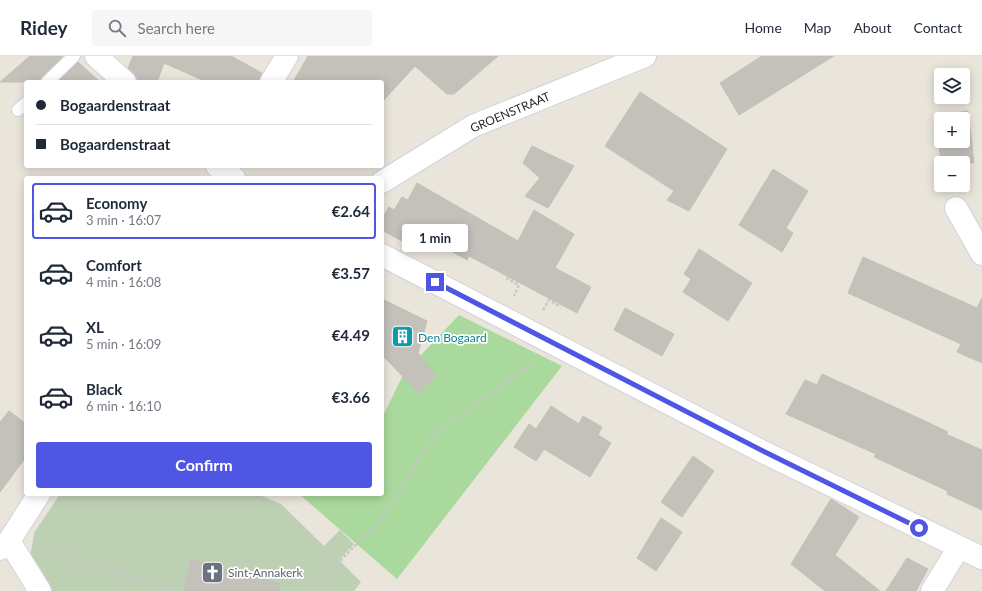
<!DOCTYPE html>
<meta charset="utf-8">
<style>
:root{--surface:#fff;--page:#f6f6f7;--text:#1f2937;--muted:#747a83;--line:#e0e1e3;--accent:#4e56e3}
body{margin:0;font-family:Lato,sans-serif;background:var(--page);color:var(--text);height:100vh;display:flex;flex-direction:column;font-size:15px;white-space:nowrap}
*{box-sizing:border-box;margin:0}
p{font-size:13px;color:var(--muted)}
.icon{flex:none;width:22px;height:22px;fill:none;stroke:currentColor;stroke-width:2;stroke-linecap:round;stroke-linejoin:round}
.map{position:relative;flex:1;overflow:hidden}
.panel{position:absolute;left:24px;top:120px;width:360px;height:320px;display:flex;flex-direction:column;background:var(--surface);border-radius:4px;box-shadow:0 2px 10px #0003}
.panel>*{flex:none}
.banner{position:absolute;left:24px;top:24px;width:360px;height:88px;border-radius:4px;box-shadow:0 2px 10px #0003;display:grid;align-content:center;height:88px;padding:0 12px;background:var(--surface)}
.tools{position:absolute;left:934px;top:12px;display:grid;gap:8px}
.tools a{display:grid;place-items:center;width:36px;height:36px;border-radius:4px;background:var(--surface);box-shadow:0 2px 10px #0003;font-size:20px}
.end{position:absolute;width:18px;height:18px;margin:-9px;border:5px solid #4e56e3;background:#fff;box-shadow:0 0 0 2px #fff}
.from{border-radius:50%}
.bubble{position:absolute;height:28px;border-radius:4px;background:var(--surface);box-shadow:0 2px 10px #0003;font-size:13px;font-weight:700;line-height:28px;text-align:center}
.banner b{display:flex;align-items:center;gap:14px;height:38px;font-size:15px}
.banner b+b{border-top:1px solid var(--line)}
.banner i{width:10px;height:10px;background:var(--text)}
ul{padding:7px 0 0;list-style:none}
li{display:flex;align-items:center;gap:12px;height:56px;margin:0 8px 6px;padding:0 4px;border:2px solid transparent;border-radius:4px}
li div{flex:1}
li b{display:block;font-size:15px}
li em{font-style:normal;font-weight:700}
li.active{border-color:var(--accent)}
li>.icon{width:36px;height:36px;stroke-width:1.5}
.primary-button{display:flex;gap:8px;margin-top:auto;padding:8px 12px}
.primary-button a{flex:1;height:46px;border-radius:4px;background:var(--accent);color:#fff;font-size:16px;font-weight:700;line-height:46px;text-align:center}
header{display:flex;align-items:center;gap:24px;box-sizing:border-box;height:56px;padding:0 20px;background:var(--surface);border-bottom:1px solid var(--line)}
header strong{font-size:19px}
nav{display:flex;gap:22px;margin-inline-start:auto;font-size:14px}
.search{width:280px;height:36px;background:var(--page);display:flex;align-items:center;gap:10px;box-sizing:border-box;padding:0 14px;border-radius:4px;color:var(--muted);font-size:15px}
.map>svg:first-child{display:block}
</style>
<header>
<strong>Ridey</strong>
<div class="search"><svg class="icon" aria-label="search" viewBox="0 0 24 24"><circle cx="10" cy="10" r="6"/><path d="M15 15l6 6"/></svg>Search here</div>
<nav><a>Home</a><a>Map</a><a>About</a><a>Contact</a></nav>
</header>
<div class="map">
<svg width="982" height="535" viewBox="0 0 982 535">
<rect width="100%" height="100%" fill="#e9e5db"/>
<path fill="#aad99e" d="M459 259 562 310 397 523 299 438H382V362L404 317Z"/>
<path fill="#bed0b4" d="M60 438H257L281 448 324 490 340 474 354 488 339 504 361 526 354 535H50L30 502 34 477Z"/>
<path fill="#c4c1bb" stroke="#c3c0b5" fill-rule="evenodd" d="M30 0H63L42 21 40 26H0Z
M133 0H231L262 17 259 26H207L164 7 157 26H137V22L128 12Z
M308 0H498L454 38H447L415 10 382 46V26H293Z
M762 0H834L739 59 720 27Z
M78 6 100 26H58Z
M640 36 727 93 689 155 667 144 674 135 605 90Z
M968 55 974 107H941L936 60ZM941 63H963V85H941Z
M532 90 574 110 548 152 525 140 540 122 523 107Z
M773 113 808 135 786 172 793 177 782 196 739 169Z
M417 127 518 185 534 154 574 178 555 212 591 231 577 257 469 200 467 204 430 183 422 196 382 174V163L389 151 394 154 402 141 408 144Z
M699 193 752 227 728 265 683 236 691 223 684 218Z
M863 201 977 252 982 242V307L957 296 961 288 848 237Z
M382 243 427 265 418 297 436 320 419 337 382 299Z
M625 252 674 278 662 300 614 274Z
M822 318 923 364 948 376 946 378 982 394V454L947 438 948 435 874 401 876 398 786 358 805 324 817 329Z
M551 350 579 368 583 360 602 371 598 379 611 387 590 421 544 393 536 405 514 391 529 368 536 373Z
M9 355 26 368V401L0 436V366Z
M693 400 714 415 682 461 661 446Z
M831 443 859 461 835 499 880 535H825L791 508Z
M661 462 682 476 656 515 637 502Z
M907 502 928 513 916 535H886Z
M191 504 280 528 279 535H184Z"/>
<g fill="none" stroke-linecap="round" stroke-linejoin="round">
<defs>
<path id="service" d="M47 26 74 0
M18 54 26 47"/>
<path id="minor" d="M96 0 125 26
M271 26 287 0
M217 110 234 122
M382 126 473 70 645 0
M956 152 982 198
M382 199 765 397 982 502
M9 485 40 535
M0 493 9 485 39 438
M932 535 959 491"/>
</defs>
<use href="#service" stroke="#d1d2df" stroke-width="14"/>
<use href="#minor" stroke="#d1d2df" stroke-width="24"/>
<path stroke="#c7c7c7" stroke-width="2.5" stroke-dasharray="3 2" stroke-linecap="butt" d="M506 222 519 229 514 240
M543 254 549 244 561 251
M44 494 175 535
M323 535 339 506 383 461 437 375 530 309 534 305"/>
<use href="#service" stroke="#fff" stroke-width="12"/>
<use href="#minor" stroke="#fff" stroke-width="22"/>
</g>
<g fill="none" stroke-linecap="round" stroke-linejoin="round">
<path stroke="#4e56e3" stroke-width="5" d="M435 226 765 396 919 472"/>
</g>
<defs>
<symbol id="building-square" viewBox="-11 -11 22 22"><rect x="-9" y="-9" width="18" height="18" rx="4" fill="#0f9aa8" stroke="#fff"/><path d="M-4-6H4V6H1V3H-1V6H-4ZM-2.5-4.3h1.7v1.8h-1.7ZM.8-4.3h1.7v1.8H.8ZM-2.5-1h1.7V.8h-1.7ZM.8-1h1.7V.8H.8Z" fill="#fff"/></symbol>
<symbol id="church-square" viewBox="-11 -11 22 22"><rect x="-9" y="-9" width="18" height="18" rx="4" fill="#6b7280" stroke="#fff"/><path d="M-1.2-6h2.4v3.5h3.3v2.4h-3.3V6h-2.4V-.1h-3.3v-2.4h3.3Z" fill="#fff"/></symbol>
</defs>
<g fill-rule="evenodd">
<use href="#building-square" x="390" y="268" width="25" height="25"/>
<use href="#church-square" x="200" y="504" width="25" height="25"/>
</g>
<g text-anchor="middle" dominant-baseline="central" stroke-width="3.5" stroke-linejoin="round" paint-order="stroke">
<g font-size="12" fill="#282828" stroke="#fff">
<text transform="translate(510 56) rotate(-23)">GROENSTRAAT</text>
</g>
<g font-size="12" fill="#0d838f" stroke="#fff" text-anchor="start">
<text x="418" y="281">Den Bogaard</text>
</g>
<g font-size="12" fill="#5b616d" stroke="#fff" text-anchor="start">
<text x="228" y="516">Sint-Annakerk</text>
</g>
</g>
</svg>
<div class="tools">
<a><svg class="icon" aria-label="layers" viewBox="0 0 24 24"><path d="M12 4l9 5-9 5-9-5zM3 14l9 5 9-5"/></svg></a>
<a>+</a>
<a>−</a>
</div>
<i class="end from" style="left:919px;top:472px"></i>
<i class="end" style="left:435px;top:226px"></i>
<div class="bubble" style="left:402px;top:168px;width:66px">1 min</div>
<div class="banner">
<b><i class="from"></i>Bogaardenstraat</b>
<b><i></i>Bogaardenstraat</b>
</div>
<section class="panel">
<ul>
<li class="active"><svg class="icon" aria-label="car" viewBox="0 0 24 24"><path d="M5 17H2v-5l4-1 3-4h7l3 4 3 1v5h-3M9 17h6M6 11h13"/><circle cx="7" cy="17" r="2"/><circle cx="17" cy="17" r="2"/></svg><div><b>Economy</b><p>3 min · 16:07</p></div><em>€2.64</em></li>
<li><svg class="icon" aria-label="car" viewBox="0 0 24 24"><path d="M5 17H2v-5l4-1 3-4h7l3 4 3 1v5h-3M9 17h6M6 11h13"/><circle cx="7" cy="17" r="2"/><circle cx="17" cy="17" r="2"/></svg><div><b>Comfort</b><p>4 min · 16:08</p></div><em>€3.57</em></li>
<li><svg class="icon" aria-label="car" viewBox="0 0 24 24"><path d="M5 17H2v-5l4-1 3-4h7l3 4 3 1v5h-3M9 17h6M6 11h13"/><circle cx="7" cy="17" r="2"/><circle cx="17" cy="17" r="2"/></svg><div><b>XL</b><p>5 min · 16:09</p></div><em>€4.49</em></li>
<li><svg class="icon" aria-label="car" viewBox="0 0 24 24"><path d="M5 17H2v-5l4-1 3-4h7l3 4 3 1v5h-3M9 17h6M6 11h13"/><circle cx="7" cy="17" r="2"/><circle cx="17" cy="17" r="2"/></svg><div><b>Black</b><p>6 min · 16:10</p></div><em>€3.66</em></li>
</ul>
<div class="primary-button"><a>Confirm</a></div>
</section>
</div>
